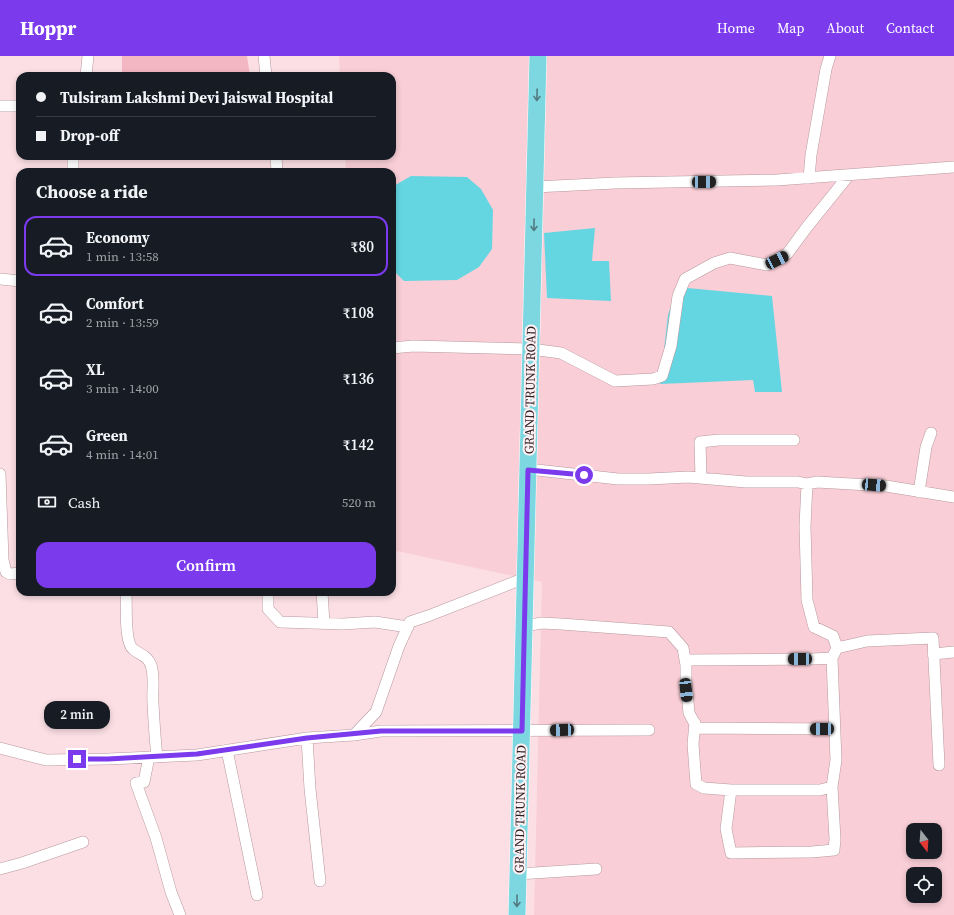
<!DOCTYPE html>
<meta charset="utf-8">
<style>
:root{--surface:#171b24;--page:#20242c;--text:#f1f3f6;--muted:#9ea1a6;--line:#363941;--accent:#7c3aed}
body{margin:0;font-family:"Source Serif 4",serif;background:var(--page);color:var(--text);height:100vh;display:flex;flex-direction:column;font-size:15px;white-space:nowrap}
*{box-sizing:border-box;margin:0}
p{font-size:13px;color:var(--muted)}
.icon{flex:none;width:22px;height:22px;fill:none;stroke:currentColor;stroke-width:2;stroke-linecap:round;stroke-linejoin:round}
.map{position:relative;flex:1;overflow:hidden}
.sheet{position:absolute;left:16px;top:112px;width:380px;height:428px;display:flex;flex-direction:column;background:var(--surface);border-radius:12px;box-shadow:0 2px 6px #0003}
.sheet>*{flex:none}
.top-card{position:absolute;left:16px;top:16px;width:380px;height:88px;border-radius:12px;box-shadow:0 2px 6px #0003;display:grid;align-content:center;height:88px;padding:0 20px;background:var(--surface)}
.needle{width:26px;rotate:163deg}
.fabs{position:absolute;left:906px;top:767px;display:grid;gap:8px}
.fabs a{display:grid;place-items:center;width:36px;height:36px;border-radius:8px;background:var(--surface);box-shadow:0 2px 6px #0003;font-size:20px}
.end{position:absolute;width:18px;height:18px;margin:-9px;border:5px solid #7c3aed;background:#fff;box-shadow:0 0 0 2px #fff}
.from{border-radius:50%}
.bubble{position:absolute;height:28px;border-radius:12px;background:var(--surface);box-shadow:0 2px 6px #0003;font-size:13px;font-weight:600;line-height:28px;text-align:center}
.car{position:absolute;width:12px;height:24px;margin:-12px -6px;border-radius:5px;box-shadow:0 0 3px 1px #0007;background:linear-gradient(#222 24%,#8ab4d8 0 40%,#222 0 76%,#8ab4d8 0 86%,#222 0)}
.top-card b{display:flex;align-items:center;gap:14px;height:38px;font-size:15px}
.top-card b+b{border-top:1px solid var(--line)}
.top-card i{width:10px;height:10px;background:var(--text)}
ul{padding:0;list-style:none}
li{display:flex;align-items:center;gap:12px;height:60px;margin:0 8px 6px;padding:0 12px;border:2px solid transparent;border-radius:12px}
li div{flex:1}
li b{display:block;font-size:15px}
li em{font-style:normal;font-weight:600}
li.active{border-color:var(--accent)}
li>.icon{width:36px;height:36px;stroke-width:1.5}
h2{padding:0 20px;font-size:18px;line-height:48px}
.pay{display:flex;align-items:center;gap:10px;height:44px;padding:0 20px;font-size:15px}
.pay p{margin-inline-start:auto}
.button{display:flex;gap:8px;margin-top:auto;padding:8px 20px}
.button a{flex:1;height:46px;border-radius:12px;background:var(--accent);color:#fff;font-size:16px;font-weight:600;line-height:46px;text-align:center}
header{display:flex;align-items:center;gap:24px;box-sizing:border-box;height:56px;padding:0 20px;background:var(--accent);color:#fff}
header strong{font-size:19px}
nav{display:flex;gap:22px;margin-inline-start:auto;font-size:14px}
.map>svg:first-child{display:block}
</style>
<header>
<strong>Hoppr</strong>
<nav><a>Home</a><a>Map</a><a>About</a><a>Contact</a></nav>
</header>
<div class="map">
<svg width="954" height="859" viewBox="0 0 954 859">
<rect width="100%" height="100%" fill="#fbdfe4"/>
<path fill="#f9ced6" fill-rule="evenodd" d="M339 0H954V859H534L542 526 392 494V116H346L345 100H392V20H340ZM913 774H935V796H913ZM913 818H935V840H913Z"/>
<path fill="#f3b7c3" d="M122 0H247L250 20H122Z"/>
<path fill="#64d6e2" d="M411 120 467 121 481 133 493 154 492 193 479 211 457 224 404 225 392 213V131Z
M595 172 592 205H609L611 245 547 242 544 177Z
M677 231 772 240 782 336H755L753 324 660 328 668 259Z"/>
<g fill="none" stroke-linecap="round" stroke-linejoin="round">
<defs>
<path id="street" d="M264 0 266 20
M86 20 88 0
M0 50H20
M276 100 277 116
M73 116V100
M809 122 811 99 826 13 830 0
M535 131 615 127 777 124 954 111
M0 223 20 225
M392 292 413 290 531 293 561 297 615 325 653 323 662 320 671 290 678 240 685 223 714 207 730 202 767 209 787 198 807 171 849 119
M528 413 618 423H649L688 421 746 426H798L807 428 817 426 886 430 954 441
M0 418 3 504 6 516 10 518 20 517
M701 422 700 386 719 384H794
M807 428 805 470 807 544 814 571 833 580 837 592
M919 436 926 391 931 377
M126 536C127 548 124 586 133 593 140 599 147 599 151 609 155 621 152 635 153 648 154 666 155 683 157 701
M268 536V553L280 566 343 568 375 566 408 571
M322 536 324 567
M524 570 542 567 561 568 669 576 683 592 686 609V625L689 657 697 672 834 673
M933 598 954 596
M832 602 837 592 867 585 933 582 939 709
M685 604 812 603 832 602 836 704 832 731 820 734H731L704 732 696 728 693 688 695 667
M354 679 381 675 649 674
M307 682 310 733 320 825
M0 692 46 704 108 703 197 699 307 682 354 679 376 656 399 590 410 566 428 560 525 522
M227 694 257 839
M149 701 144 726 136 727 156 782 171 836 180 859
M731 734 726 773 731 797 812 796 834 794 835 783 832 731
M0 813 22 807 83 786
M518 818 596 813"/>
<path id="primary" d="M517 859 538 0"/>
</defs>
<use href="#street" stroke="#b8989e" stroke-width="12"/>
<use href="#primary" stroke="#fff" stroke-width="18"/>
<use href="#street" stroke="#fff" stroke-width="11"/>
<use href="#primary" stroke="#7cd7e0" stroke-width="17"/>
</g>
<defs><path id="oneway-shaft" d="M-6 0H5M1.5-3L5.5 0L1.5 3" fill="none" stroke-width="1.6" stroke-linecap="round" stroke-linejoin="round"/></defs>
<g stroke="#537a80">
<use href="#oneway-shaft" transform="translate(537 39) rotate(92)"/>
<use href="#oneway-shaft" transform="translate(534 169) rotate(91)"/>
<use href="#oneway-shaft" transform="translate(517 845) rotate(91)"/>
</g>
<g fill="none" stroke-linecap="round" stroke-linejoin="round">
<path stroke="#7c3aed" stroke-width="5" d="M77 703H108L197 698 307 682 381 675H522L528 414 584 419"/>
</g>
<g text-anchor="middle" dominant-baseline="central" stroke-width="4" stroke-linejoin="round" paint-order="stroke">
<g font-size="13" fill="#2a1e20" stroke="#fff0f3">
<text transform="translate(530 334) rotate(-89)">GRAND TRUNK ROAD</text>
<text transform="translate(520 753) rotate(-89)">GRAND TRUNK ROAD</text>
</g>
</g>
</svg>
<div class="fabs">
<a><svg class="needle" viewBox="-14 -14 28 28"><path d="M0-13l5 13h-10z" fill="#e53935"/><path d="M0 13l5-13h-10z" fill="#9ea1a6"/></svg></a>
<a><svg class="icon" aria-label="locate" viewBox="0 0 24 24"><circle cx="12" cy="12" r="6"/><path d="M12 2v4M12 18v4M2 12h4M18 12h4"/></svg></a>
</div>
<i class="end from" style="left:584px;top:419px"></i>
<i class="end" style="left:77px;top:703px"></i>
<div class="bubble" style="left:44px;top:645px;width:66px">2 min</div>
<i class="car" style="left:704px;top:126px;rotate:89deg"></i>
<i class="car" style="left:777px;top:204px;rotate:64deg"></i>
<i class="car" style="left:874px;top:429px;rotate:94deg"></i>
<i class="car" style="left:800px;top:603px;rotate:270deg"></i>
<i class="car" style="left:686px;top:634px;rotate:174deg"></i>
<i class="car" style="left:822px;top:673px;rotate:269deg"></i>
<i class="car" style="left:562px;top:674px;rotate:268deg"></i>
<div class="top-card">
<b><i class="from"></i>Tulsiram Lakshmi Devi Jaiswal Hospital</b>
<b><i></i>Drop-off</b>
</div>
<section class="sheet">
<h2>Choose a ride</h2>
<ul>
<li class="active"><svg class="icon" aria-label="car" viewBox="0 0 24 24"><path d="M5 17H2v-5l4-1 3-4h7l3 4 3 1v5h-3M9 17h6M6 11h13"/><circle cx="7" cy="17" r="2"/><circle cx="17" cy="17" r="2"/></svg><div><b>Economy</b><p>1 min · 13:58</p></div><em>₹80</em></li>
<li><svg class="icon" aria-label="car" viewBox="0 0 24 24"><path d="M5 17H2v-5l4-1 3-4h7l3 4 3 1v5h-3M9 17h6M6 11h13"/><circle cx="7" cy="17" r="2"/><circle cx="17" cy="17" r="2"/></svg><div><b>Comfort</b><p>2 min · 13:59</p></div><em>₹108</em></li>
<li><svg class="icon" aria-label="car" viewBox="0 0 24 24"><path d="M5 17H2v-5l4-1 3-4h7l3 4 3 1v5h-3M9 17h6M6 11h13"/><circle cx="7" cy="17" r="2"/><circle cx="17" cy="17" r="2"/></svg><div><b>XL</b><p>3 min · 14:00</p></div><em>₹136</em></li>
<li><svg class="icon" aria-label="car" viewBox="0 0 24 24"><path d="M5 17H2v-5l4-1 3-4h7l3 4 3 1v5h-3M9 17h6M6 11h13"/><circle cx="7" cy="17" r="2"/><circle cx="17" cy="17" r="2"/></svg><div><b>Green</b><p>4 min · 14:01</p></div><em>₹142</em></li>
</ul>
<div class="pay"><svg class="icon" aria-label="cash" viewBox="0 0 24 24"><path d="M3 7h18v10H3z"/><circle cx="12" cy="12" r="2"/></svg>Cash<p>520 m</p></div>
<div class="button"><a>Confirm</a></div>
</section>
</div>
